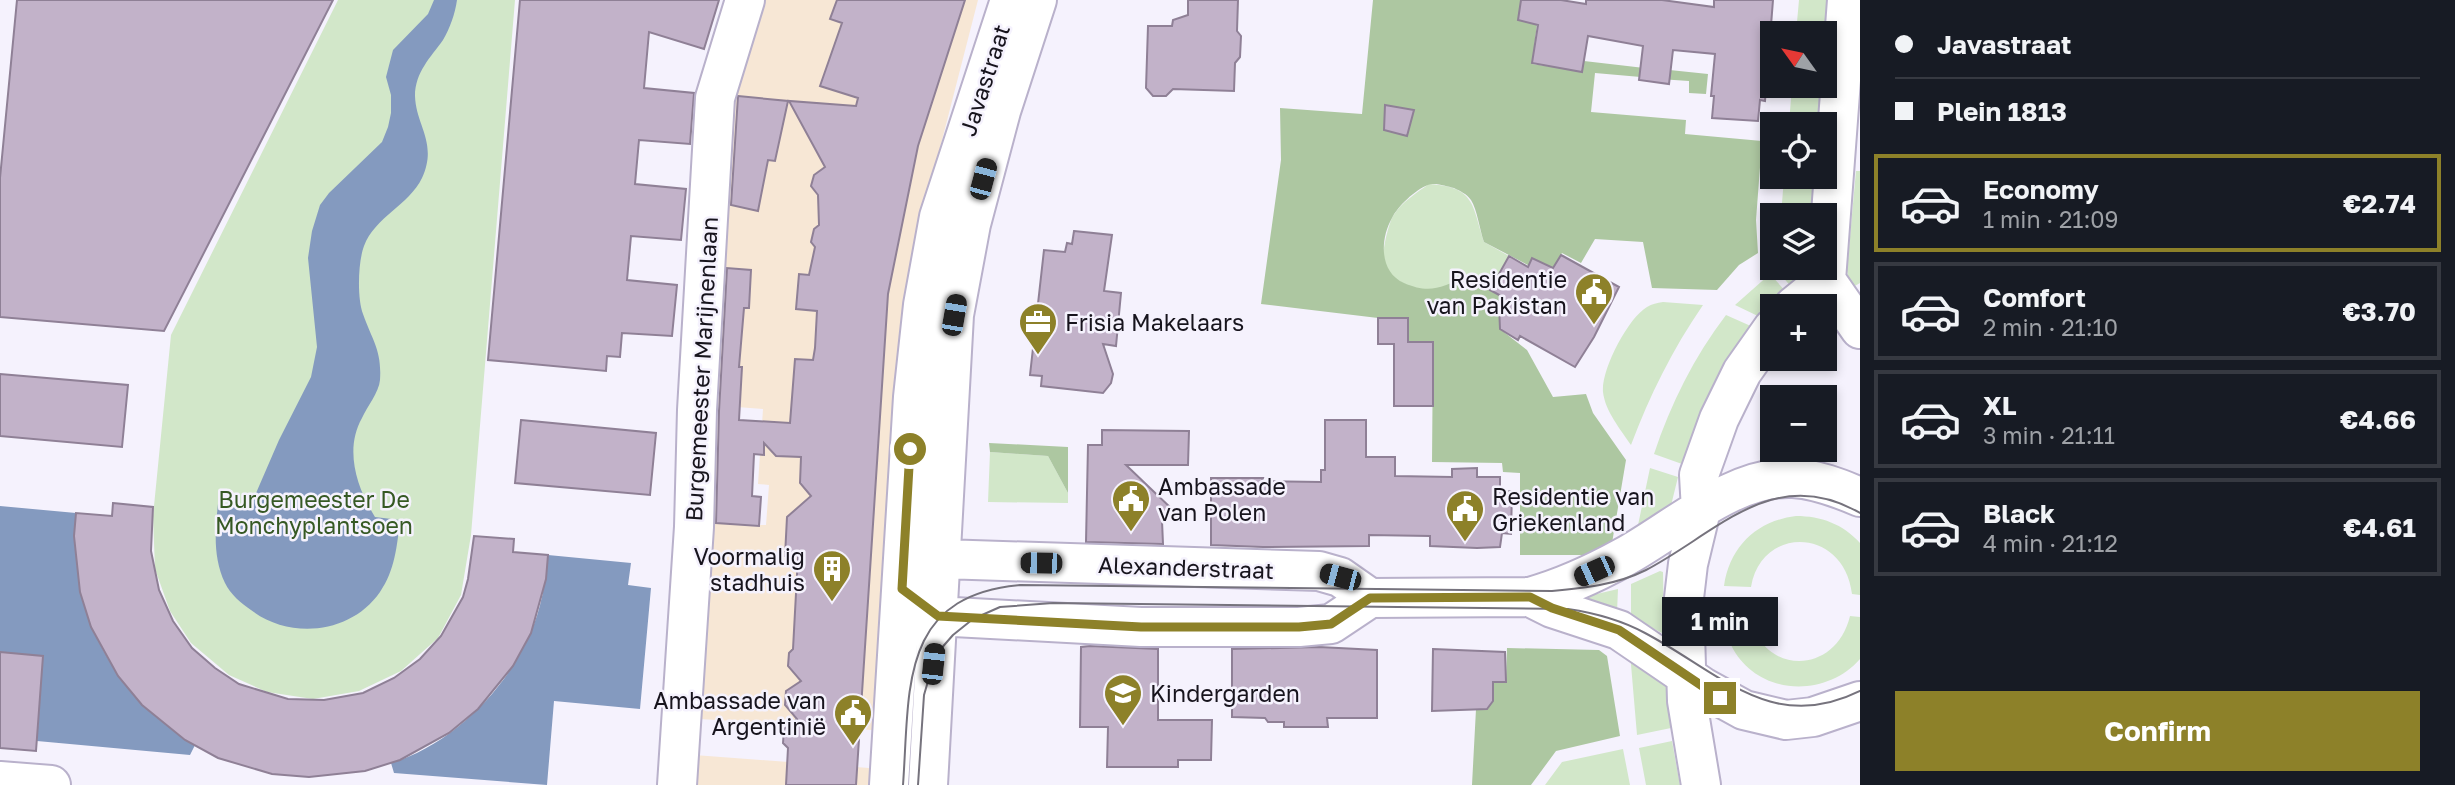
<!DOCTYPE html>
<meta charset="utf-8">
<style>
:root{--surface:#171b24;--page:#242831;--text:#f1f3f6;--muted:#9ea1a6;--line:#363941;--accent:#8d8129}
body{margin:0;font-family:"Golos Text",sans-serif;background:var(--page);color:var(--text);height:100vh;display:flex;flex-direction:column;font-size:26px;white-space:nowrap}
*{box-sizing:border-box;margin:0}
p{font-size:23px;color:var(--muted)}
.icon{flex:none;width:38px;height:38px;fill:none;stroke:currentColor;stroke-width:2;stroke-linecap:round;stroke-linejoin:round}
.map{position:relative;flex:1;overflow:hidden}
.drawer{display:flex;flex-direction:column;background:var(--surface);width:595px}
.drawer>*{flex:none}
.top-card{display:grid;align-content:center;height:154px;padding:0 35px;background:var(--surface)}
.needle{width:46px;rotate:303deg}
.tools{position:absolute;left:1760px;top:21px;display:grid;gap:14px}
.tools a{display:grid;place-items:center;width:77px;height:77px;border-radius:0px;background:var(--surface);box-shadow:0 4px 10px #0003;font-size:35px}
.end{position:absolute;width:32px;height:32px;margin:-16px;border:9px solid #8d8129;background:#fff;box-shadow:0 0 0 4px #fff}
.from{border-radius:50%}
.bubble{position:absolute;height:49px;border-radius:0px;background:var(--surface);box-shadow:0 4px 10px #0003;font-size:23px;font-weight:700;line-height:49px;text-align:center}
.car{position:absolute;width:21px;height:42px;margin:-21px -10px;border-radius:9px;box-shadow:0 0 5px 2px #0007;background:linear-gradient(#222 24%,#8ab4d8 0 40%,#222 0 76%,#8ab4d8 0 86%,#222 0)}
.top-card b{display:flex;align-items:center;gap:24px;height:66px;font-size:26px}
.top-card b+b{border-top:2px solid var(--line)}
.top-card i{width:18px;height:18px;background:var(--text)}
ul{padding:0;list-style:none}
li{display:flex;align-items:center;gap:21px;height:98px;margin:0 14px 10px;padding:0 21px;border:4px solid var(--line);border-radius:0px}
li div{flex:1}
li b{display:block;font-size:26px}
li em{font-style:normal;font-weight:700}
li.current{border-color:var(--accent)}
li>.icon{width:63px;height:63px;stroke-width:1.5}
.primary-button{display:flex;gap:14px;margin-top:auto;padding:14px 35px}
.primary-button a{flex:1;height:80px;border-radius:0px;background:var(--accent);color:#fff;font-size:28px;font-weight:700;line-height:80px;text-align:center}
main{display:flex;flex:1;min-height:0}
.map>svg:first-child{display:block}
</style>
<main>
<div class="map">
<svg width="1860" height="785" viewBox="0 0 1860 785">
<rect width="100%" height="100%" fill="#f5f2fd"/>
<path fill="#f7e7d5" d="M745 0H978L923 214 888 502 872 730 684 718 714 418 756 421 751 525H766L769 485 758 484 763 409 698 404Z
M681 754 869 768V785H679Z"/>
<path fill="#d2e7c9" d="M338 0H515L471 535 461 595 438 638 401 671 359 691 313 699 267 692 229 675 191 643 170 611 155 569 153 516 171 335Z
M1799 0H1830L1825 33H1796Z
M1792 86H1823L1819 124H1789Z
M1856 171H1860V283L1853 287 1848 277 1847 270Z
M1784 178 1815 180 1812 215H1781Z
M1429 184C1475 187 1472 204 1484 242L1509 256 1490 290 1465 276C1457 280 1448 287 1440 288 1421 293 1392 284 1384 264 1381 255 1388 225 1393 216 1402 202 1416 193 1429 184Z
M1775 268H1808L1807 273 1793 289Z
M1770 274 1788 294 1762 318 1735 305Z
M1663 302 1703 305C1672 350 1650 395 1631 445 1621 430 1605 411 1603 392 1601 370 1628 318 1647 307 1652 304 1657 303 1663 302Z
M1726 315 1753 327 1702 409 1682 464 1654 454C1671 403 1694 357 1726 315Z
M990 452 1048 456 1068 493V503L988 502Z
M1650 468 1678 477 1666 526 1633 549Z
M1796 516C1821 516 1843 524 1860 543V595L1852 594C1844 527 1761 525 1751 587L1724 586C1730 546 1757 521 1796 516Z
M1660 571 1663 572 1664 630 1662 633 1631 617V584Z
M1618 589 1617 612 1583 601 1584 597Z
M1723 608 1750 609C1755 675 1835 679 1850 616L1860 617V659C1825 699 1756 696 1731 645 1725 633 1724 621 1723 608Z
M1630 653 1666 676 1671 728 1637 735Z
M1672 741 1680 785H1646L1639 748Z
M1623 749 1630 785H1545L1562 762Z"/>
<path fill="#adc7a1" d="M1373 0H1540L1532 64 1582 71 1584 61 1653 69 1652 78 1595 73 1591 112 1686 120 1685 134 1762 141 1756 220 1758 253 1739 265 1717 290 1652 288 1643 242 1595 239 1581 263 1562 253 1549 276 1484 242C1480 231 1477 209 1471 200 1467 194 1460 191 1454 188 1446 186 1435 182 1428 185 1415 190 1398 206 1392 218 1380 239 1379 272 1404 283 1429 294 1442 288 1465 276L1503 297 1499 306 1507 311 1500 323V329L1527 350 1553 397 1586 394 1593 413 1626 460 1610 555H1520V473L1503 472 1502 463 1432 462 1433 342H1408V318H1378L1261 304 1281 160 1280 108 1362 114Z
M1660 69 1708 74 1706 94 1689 93V81L1659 79Z
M989 443 1068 447V493L1048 456 990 452Z
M1507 648 1599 650 1607 656 1620 736 1556 751 1531 785H1472L1476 709H1488L1491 698H1493V682L1506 679Z"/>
<path fill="#849abf" d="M434 0H457C455 14 450 28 443 40 431 57 415 72 415 96 416 126 438 143 422 178 409 205 375 217 364 246 358 262 357 298 363 314 372 340 382 350 380 380 379 392 367 407 362 418 344 450 357 488 375 517L400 520C397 546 395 570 380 592 351 634 290 640 251 610 242 604 230 594 225 583 213 558 215 531 218 504L250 507 279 440 311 377 317 347 308 258 312 231 320 205 329 193 382 142 388 127 391 113V95L386 77 393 50 428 14Z
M0 506 76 513C69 594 100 672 164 723 174 731 183 739 195 745L190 755 37 741 43 657 0 652Z
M548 555 631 563 628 585 651 588 640 709 554 701 547 785 394 773 391 763C451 745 505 691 530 634 541 610 546 581 548 555Z"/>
<path fill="#c2b2c9" stroke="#8f8096" stroke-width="2" d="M17 0H333L164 331 0 317V178Z
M520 0H719L704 49 649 32 644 88 694 93 690 144 639 140 635 184 686 189 681 240 631 236 627 280 677 285 672 336 622 333 620 357 607 356 606 371 488 360Z
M837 0H965L918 146 888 294 856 785H786L788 748 783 743 784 729 797 719 785 705 786 691 801 681 788 666 789 653 793 649 798 556H785L787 517 811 496 800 483 801 457 776 456 764 443V455L754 454 752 496 761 497 759 526 716 523 719 411 727 268 751 270 749 308H744L739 367H742L739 420 790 423 795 359 813 360 815 348 817 311 796 309 799 274 809 275 815 247 811 242 814 229 819 225 818 195 811 186 814 175 825 167 789 101 856 106 858 98 820 86 842 23 830 19Z
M1188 0H1238L1237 31 1241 36 1240 57 1235 63 1234 91 1173 89 1166 96H1153L1146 88 1148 26H1172L1173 20 1188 15Z
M1521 0H1561L1586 4V0H1662L1714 7V0H1773L1765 101 1760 100 1758 121 1712 118 1714 96H1711L1715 54 1673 50 1669 84 1639 80 1643 46 1588 36 1582 72 1532 63 1538 25 1518 20Z
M738 96 788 101 775 161 768 160 758 211 731 205Z
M1385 105 1414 110 1407 136 1384 130Z
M1074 231 1112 235 1104 291 1121 293 1116 346 1103 344 1113 374 1111 383 1103 393 1041 386 1042 376 1030 375 1044 250 1065 252 1067 243 1072 244Z
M1561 255 1619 287 1594 337 1575 367 1520 336 1518 340 1500 329 1499 305 1503 297 1490 290 1509 256 1528 267 1532 258 1553 268Z
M1378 318H1408V342H1433V406H1394V344H1378Z
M0 374 128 385 122 447 0 436Z
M521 420 656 433 650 495 515 483Z
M1325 420H1366V457H1395V476L1452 477V469L1477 468V477H1500V492L1512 491 1511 534 1502 533 1500 547 1477 548 1430 546V536L1369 535V546L1263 547 1211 545V478H1263L1262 481 1321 482V470H1325Z
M1102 430 1189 431 1188 465H1126L1173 510 1162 521 1163 544 1086 542 1088 445H1102Z
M113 503 153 507 151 551 159 590 173 621 192 648 215 668 239 684 288 699 324 700 363 693 394 678 420 659 441 636 463 597 468 579 474 536 514 539 513 552 548 555 546 579 531 633 513 666 478 709 449 733 400 760 365 771 309 777 272 774 218 758 185 740 142 705 118 676 91 627 80 592 74 536 76 513 112 516Z
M1090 646 1158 649V720H1212L1211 760H1178V767H1107L1108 727H1080L1081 647Z
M1319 647 1377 650V718H1327L1328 727H1284V722H1268L1265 718 1232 717V649Z
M1433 649 1505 652 1506 682H1493V701L1487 709 1432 711Z
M0 652 43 656 36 751 0 748Z"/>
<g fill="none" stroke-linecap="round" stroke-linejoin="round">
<defs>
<path id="minor" d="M1826 280 1847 0
M1794 306 1826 280 1860 329
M923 573 942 559 1319 571 1340 577 1370 598
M902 589 938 616 954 617 1141 627H1299L1331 624 1370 598 1530 597C1562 588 1595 573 1624 557 1674 530 1733 475 1793 478 1816 479 1839 488 1860 497
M1530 597 1552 608 1619 630 1704 688 1744 710 1786 720 1813 717 1860 701
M0 781 51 785
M677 785 694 527 697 410 715 98 745 0
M889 785 913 397 923 305 939 217 1010 0
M928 785 954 315 971 224 1001 111 1037 0
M1701 785 1687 701 1684 598 1688 564 1701 510 1699 475 1719 419 1742 372 1773 328"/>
</defs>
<use href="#minor" stroke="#b9b1cb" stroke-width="42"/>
<use href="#minor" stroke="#fff" stroke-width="38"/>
<path stroke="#76737d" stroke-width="2" d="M903 785C910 691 898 596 1020 585L1552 591C1584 588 1616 585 1646 570 1717 533 1774 463 1860 513
M918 785 924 695 933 664 939 651 953 635 973 619 1000 607 1053 603 1568 609C1595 613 1621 620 1645 633 1719 672 1772 735 1860 691"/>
</g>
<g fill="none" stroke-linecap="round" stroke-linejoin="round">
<path stroke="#8d8129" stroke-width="9" d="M910 449 902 589 938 616 1141 627H1299L1331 624 1370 598 1530 597 1552 608 1619 630 1720 698"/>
</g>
<defs>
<symbol id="civic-pin" viewBox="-11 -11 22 30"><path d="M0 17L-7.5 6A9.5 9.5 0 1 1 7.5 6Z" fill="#8d8129" stroke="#f5f2fd"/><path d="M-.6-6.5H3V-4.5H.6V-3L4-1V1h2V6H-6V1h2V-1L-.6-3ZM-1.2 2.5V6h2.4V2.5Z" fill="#fff"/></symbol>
<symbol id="office-pin" viewBox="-11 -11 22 30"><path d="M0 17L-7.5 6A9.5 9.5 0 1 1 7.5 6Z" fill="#8d8129" stroke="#f5f2fd"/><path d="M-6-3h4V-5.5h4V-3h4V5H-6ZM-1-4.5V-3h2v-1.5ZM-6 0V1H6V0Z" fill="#fff"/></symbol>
<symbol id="building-pin" viewBox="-11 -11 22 30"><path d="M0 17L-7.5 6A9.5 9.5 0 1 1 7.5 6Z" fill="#8d8129" stroke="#f5f2fd"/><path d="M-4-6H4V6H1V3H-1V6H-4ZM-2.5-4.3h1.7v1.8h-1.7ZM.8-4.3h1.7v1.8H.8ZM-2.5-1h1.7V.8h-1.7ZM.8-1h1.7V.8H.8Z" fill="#fff"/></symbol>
<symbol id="school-pin" viewBox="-11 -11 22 30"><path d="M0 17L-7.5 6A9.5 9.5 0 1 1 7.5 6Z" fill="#8d8129" stroke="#f5f2fd"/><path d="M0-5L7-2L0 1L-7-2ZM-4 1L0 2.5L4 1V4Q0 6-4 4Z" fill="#fff"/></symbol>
</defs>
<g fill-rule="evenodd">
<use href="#civic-pin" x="1572" y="270" width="44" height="60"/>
<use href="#office-pin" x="1016" y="300" width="44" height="60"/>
<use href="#civic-pin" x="1109" y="477" width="44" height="60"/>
<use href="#civic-pin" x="1443" y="487" width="44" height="60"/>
<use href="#building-pin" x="810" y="547" width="44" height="60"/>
<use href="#school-pin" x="1101" y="671" width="44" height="60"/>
<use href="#civic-pin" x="831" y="691" width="44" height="60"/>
</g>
<g text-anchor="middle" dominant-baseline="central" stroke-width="5" stroke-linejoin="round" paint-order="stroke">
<g font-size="23" fill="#17141d" stroke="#f5f2fd">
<text transform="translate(984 80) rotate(-72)">Javastraat</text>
<text transform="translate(701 369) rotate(-87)">Burgemeester Marijnenlaan</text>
<text transform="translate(1186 567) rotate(2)">Alexanderstraat</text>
</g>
<g font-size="23" fill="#17141d" stroke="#f5f2fd" text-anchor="start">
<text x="1567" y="279" text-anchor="end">Residentie<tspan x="1567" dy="26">van Pakistan</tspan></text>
<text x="1065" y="322">Frisia Makelaars</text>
<text x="1158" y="486">Ambassade<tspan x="1158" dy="26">van Polen</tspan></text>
<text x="1492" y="496">Residentie van<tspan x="1492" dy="26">Griekenland</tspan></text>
<text x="805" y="556" text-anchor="end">Voormalig<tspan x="805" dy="26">stadhuis</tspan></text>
<text x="1150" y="693">Kindergarden</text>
<text x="826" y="700" text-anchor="end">Ambassade van<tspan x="826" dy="26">Argentinië</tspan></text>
</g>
<g font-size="23" fill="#365924" stroke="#f5f2fd">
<text x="314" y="499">Burgemeester De<tspan x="314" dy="26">Monchyplantsoen</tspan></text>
</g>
</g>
</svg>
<div class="tools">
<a><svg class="needle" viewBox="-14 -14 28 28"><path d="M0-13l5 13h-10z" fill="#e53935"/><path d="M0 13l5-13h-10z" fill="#9ea1a6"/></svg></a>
<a><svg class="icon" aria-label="locate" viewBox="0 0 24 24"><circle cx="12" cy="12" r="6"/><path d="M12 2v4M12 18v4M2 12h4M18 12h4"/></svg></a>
<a><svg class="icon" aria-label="layers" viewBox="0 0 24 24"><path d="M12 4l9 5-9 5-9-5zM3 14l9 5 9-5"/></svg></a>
<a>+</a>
<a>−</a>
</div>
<i class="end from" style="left:910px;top:449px"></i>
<i class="end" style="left:1720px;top:698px"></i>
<div class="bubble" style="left:1662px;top:597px;width:116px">1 min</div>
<i class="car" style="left:983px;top:179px;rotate:15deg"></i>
<i class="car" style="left:954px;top:315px;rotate:10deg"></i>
<i class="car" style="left:1041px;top:563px;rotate:271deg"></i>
<i class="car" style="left:1594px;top:571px;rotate:246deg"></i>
<i class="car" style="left:1340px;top:577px;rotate:285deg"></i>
<i class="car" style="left:933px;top:664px;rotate:6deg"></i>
</div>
<section class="drawer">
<div class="top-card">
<b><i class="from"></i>Javastraat</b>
<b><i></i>Plein 1813</b>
</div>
<ul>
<li class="current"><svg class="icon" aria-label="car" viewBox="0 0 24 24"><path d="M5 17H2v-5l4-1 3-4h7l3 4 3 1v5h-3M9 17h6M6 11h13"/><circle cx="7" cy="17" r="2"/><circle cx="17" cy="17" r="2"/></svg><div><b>Economy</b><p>1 min · 21:09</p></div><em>€2.74</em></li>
<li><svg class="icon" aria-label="car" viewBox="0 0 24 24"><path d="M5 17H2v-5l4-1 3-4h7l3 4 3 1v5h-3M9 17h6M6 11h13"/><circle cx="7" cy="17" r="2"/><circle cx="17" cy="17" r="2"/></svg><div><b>Comfort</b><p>2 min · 21:10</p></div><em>€3.70</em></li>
<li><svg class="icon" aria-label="car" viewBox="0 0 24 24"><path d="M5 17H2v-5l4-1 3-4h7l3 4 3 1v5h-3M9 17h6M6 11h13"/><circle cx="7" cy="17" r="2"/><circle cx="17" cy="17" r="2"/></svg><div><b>XL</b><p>3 min · 21:11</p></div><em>€4.66</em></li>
<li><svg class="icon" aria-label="car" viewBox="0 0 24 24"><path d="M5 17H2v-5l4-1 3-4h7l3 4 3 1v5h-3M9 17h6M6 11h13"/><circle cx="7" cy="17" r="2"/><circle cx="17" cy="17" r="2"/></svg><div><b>Black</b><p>4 min · 21:12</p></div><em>€4.61</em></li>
</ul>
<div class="primary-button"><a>Confirm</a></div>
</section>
</main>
